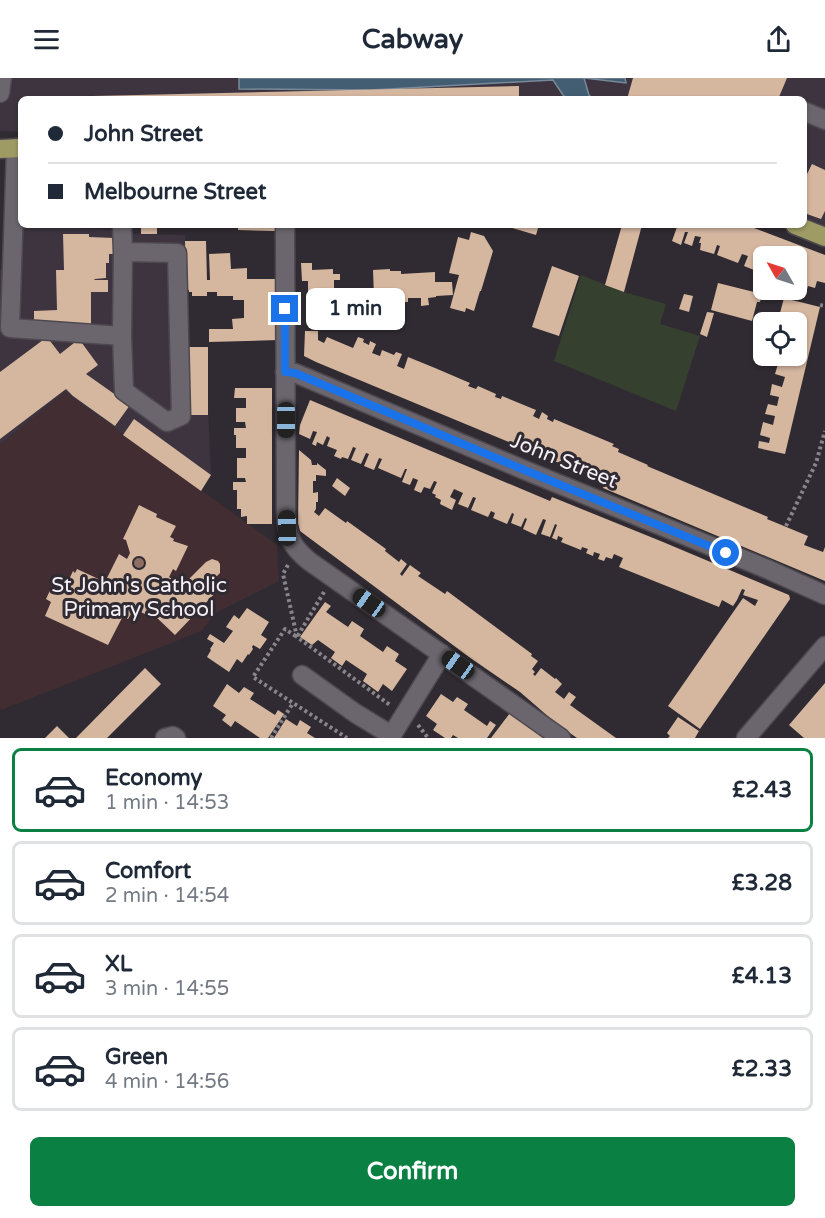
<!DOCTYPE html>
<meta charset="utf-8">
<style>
:root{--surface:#fff;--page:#f2f2f3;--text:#1f2937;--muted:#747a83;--line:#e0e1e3;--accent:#0b8043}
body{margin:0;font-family:"Varela Round",sans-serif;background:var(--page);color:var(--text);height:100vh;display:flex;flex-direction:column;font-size:22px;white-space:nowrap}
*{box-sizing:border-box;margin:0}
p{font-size:20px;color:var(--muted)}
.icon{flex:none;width:33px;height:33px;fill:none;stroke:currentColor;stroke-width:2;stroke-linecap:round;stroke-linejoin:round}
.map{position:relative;height:660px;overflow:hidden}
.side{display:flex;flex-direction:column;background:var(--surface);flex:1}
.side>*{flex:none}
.banner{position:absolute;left:18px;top:18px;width:789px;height:132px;border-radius:9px;box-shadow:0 2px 4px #0004;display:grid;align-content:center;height:132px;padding:0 30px;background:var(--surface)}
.needle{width:39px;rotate:309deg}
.controls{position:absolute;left:753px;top:168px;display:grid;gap:12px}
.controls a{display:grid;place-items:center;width:54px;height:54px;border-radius:9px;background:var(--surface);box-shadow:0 2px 4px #0004;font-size:30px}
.end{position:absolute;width:27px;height:27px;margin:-14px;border:8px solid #1a73e8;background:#fff;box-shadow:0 0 0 3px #fff}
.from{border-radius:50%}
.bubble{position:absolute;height:42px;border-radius:9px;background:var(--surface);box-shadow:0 2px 4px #0004;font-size:20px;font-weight:800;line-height:42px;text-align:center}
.car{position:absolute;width:18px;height:36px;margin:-18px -9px;border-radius:8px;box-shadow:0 0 4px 2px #0007;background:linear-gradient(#222 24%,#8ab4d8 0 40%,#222 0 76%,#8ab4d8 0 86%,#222 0)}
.banner b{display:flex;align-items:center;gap:21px;height:57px;font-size:22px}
.banner b+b{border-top:2px solid var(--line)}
.banner i{width:15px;height:15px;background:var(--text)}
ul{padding:10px 0 0;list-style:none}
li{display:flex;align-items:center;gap:18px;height:84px;margin:0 12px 9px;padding:0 18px;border:3px solid var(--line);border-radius:9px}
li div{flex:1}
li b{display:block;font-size:22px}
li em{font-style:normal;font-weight:800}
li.current{border-color:var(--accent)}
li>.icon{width:54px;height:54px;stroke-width:1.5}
.action{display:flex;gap:12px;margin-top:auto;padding:12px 30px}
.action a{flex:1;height:69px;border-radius:9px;background:var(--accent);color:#fff;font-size:24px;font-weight:800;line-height:69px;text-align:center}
header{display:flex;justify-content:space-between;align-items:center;height:78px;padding:0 30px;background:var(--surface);font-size:27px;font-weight:800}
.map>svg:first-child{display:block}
</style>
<header><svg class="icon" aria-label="menu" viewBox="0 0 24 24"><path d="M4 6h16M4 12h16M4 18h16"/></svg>Cabway<svg class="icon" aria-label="share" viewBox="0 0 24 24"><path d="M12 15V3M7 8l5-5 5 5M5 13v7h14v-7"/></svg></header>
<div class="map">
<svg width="825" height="660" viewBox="0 0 825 660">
<rect width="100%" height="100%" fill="#302b32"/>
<path fill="#3d3440" d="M0 0H825V151L804 143V21H21V54L0 53Z
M22 147 115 152 128 156 185 157 188 269H208V331L211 397 201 413 65 314 0 367V191H5Z"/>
<path fill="#422e32" d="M65 314 277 467 279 503 217 534 202 552 199 554 1 632 0 628V367Z"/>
<path fill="#36402e" d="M581 197 624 214 666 226 660 246 700 258 676 333 554 283Z"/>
<path fill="#435d73" stroke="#78899a" stroke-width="1.5" d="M239 0H625L626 5 584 0 589 17 593 21H568L563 17 553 2 371 12 239 11Z"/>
<path fill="#d5b69f" d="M633 0H787L779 19 777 18 776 21H627Z
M519 8V21H49V19Z
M812 86 825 92V133L821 141 804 135V97L806 98Z
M238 147H275V153L238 152Z
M502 147H539L536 157Z
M622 147H642L624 214 605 207Z
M672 147H746L825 177V205L817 203 815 210 808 208 805 219 786 214 779 212H796V178H764V196L744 188 748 178 742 176 738 185 717 177 720 168 717 167 714 176 700 172 701 165H699L701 159 695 158 692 168 684 165 688 154H685L681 167 672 163 677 149Z
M141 149H157V156H141Z
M471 154 484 158 493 173 481 213H480L474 233 466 230 465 234 450 230 459 197 449 195 458 159 469 162Z
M63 156H89V159L114 160V176H109V185H106V200L95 201 94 202H108V214H91V248L34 249V233L57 232 56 192H64Z
M185 163H206L207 202H210L209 176 230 175 231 191 247 190V201H277L278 262 209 264V251H233L232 241 244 240V222H233V218H217V214H207V218H192V214H189V212H186Z
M301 185H312V192L333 191V196H340V202H334V216H321L322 229H308V203H302Z
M552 188 579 198 559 258 532 249Z
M390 191V193H401V196L435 194V204H452L453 217 436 218V219L428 220 429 227 421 228V220H408V224H404V220L388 221V219H374L373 192Z
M718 205 762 216 760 224H757L752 243 711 232Z
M684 216 693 218 689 234 679 231Z
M784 220 820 229 785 376 758 370 759 363 769 365 770 360 760 357 763 344 773 347 775 338 765 336 768 326 777 328 779 319 770 317 772 306 782 309 785 299 775 296 778 286 787 288 789 278H796V247L798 241 780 235Z
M707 234 714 235 707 259 700 256Z
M305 253H318V262L324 265 327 259 353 270 358 259 364 261 363 264 369 267 370 263 376 266 372 275 380 278 382 272 394 277 396 274 402 276 397 288 404 291 408 279 435 290 470 305 468 308 476 311 478 308 496 316 495 319 501 321 502 318 536 332 533 338 539 341 542 334 548 338 547 341 553 344 554 341 614 366 612 368 619 371 618 374 648 387 647 388 768 439 767 441 808 458 804 467 823 474 825 469V503L603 410 605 404 316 284 304 278Z
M47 259 60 276 79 261 98 287 86 296 130 327 115 348 73 318 66 311 0 361V294Z
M188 269H208V337H188Z
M235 310H272V446H247V438L241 439V431H237V412H233V404H246L245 400H237V380H246V370H236V357H234V350H246L245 344H236V330H246V320H234Z
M310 322 550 423 552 419 663 464 789 517 790 521 700 651 668 628 743 520 755 528 758 522 743 517 745 512 742 511 737 522 733 528 722 522 719 529 619 489 623 480 614 476 612 481 606 479 604 483 598 481 600 476 594 474 593 478 586 475 588 471 582 469 581 472 561 464 563 460 558 458 557 462 552 460 557 447 555 446 550 459 541 456 546 442 543 441 536 457 523 451 527 441 525 440 521 449 511 445 514 436 512 435 507 446 493 440 495 435 491 433 488 439 471 432 476 420 473 419 468 430 458 426 463 415 454 411 450 419 456 422 452 432 440 426 441 422 435 419 436 417 432 415 437 404 434 403 430 411 424 409 421 415 414 412 418 402 413 400 410 407 402 404 407 391H405L401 400 378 390 382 381 379 380 374 392 364 388 369 376 366 375 361 386 351 382 356 370 353 369 348 381 342 379 341 381 334 378 337 372 327 368 330 360 327 358 323 367 317 364 316 368 312 366 317 354 313 353 310 361 299 356 300 347Z
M134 341 211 397 201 413 123 357Z
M299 372 311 382 312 387H317V385L326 392V398L316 397V403H313V415L318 414V424H316V431L314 434 319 438 325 430 346 445 347 443 386 471 385 473 399 484 401 481 407 486 400 496 402 498 410 487 421 495 418 498 445 516 447 513 532 576 531 578 538 583 532 591 535 594 533 596 535 598 541 590 555 601 556 600 562 606 555 614 564 621 569 614 576 619 570 627 616 660H577L557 646 520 614 469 579 300 453 298 445Z
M337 400 350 410 345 418 332 408Z
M139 427 157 436 156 439 176 448 170 459 174 461 173 463 188 468 176 493 173 491 169 499 182 508 206 484 212 481 218 483 220 486V495L215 500 214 499 210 503 219 511 175 557 155 538 146 532 145 536 134 531 128 541 123 538 108 567 45 538 51 524 46 521 54 504 60 507 61 505 66 508 73 493 75 495 77 491 105 504 119 476 127 481 130 475 126 462 123 461Z
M325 524 331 528 326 534 348 549 352 543 364 551 360 558 383 574 387 568 399 576 395 583 407 591 392 613 383 606 378 614 363 603 367 596 346 582 342 588 331 580 335 574 318 562 312 567 300 559Z
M247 530 269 544 261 557 267 561 260 571 253 567 252 569 253 571 249 577 248 576 242 585 237 581 229 594 207 579 211 572 210 571 214 565 207 561 210 556 224 565 233 553 226 549 234 537 239 541Z
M145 590 161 606 107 660H76Z
M825 605V660H804L789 647Z
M227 606 239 615 244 609 254 615 250 621 275 637 278 632 284 636 268 660H260L235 643 231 649 222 642 226 637 213 628Z
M441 616 453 624 457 619 468 626 464 632 487 648 490 643 496 647 487 660H458L453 657 451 660H445L433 652 437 646 426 638Z
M510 635 543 660H491Z
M678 639 699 653 695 660H668L670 658 667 655Z
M286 641 297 648 300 642 311 649 307 655 315 660H274Z
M57 648 69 660H45Z"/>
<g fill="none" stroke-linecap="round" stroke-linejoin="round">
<defs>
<path id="minor" d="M0 15 2 0
M806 34 825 42
M16 70 10 250 122 258 124 313 167 344 181 338 177 175 123 174 122 258
M122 147 123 174
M285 147 286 437C287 459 292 469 309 483L561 660
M285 294 295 295 522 391 767 491 825 517
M302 597 355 635 391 657
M165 660 173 658 176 660
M390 660 442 576
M746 660 825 568"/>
<path id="major" d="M0 71 21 70
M795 147 825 159"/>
</defs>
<use href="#minor" stroke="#4d494f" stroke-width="21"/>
<use href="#major" stroke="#4d494f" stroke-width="21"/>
<path stroke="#89848a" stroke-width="4" stroke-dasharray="3 3" stroke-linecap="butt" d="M820 227 825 228
M786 448 816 385 825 353
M288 487 283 496 297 559 390 627
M324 514 297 559 285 551 253 599 347 660
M418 647 428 660
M271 660 293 625"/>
<use href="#minor" stroke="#6b666e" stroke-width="18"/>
<use href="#major" stroke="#9f9b65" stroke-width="18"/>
</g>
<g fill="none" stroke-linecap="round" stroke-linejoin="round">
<path stroke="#1a73e8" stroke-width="8" d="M285 231V294L295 295 522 391 726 475"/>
</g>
<circle fill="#8d6e63" stroke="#302b32" stroke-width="2" cx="139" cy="485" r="6"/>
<g text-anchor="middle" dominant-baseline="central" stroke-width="6" stroke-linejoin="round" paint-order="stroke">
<g font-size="21" fill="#f4f0f5" stroke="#302b32">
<text transform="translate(564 383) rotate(22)">John Street</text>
</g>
<g font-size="21" fill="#f4f0f5" stroke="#302b32">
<text x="139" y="507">St John's Catholic<tspan x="139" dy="24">Primary School</tspan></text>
</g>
</g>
</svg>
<div class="controls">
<a><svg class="needle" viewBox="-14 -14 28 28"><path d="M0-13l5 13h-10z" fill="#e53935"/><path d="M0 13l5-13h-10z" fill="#747a83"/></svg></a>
<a><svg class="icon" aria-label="locate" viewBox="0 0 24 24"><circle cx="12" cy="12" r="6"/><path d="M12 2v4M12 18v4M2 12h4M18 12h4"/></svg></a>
</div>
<i class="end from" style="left:726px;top:475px"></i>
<i class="end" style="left:285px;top:231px"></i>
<div class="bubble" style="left:306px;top:210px;width:99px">1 min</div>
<i class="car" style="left:286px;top:342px;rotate:180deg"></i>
<i class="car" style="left:287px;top:450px;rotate:359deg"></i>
<i class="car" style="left:369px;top:525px;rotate:305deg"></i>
<i class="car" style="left:458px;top:587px;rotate:305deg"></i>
<div class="banner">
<b><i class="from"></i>John Street</b>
<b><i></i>Melbourne Street</b>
</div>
</div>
<section class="side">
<ul>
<li class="current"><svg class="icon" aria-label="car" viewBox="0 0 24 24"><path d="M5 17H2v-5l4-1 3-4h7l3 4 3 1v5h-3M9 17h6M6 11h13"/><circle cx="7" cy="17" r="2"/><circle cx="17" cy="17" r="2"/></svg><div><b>Economy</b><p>1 min · 14:53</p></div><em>£2.43</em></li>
<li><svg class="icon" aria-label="car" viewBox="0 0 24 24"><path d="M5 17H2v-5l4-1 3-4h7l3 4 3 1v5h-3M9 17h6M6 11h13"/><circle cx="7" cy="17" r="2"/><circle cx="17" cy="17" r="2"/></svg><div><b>Comfort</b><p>2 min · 14:54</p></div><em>£3.28</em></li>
<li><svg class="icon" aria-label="car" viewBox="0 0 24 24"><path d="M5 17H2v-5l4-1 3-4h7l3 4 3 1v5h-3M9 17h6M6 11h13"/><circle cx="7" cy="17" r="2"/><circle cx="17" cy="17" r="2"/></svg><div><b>XL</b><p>3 min · 14:55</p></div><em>£4.13</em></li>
<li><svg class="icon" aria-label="car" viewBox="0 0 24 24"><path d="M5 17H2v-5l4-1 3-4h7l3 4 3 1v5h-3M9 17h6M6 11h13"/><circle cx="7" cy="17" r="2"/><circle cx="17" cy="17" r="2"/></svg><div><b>Green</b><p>4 min · 14:56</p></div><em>£2.33</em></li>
</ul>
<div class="action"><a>Confirm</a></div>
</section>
